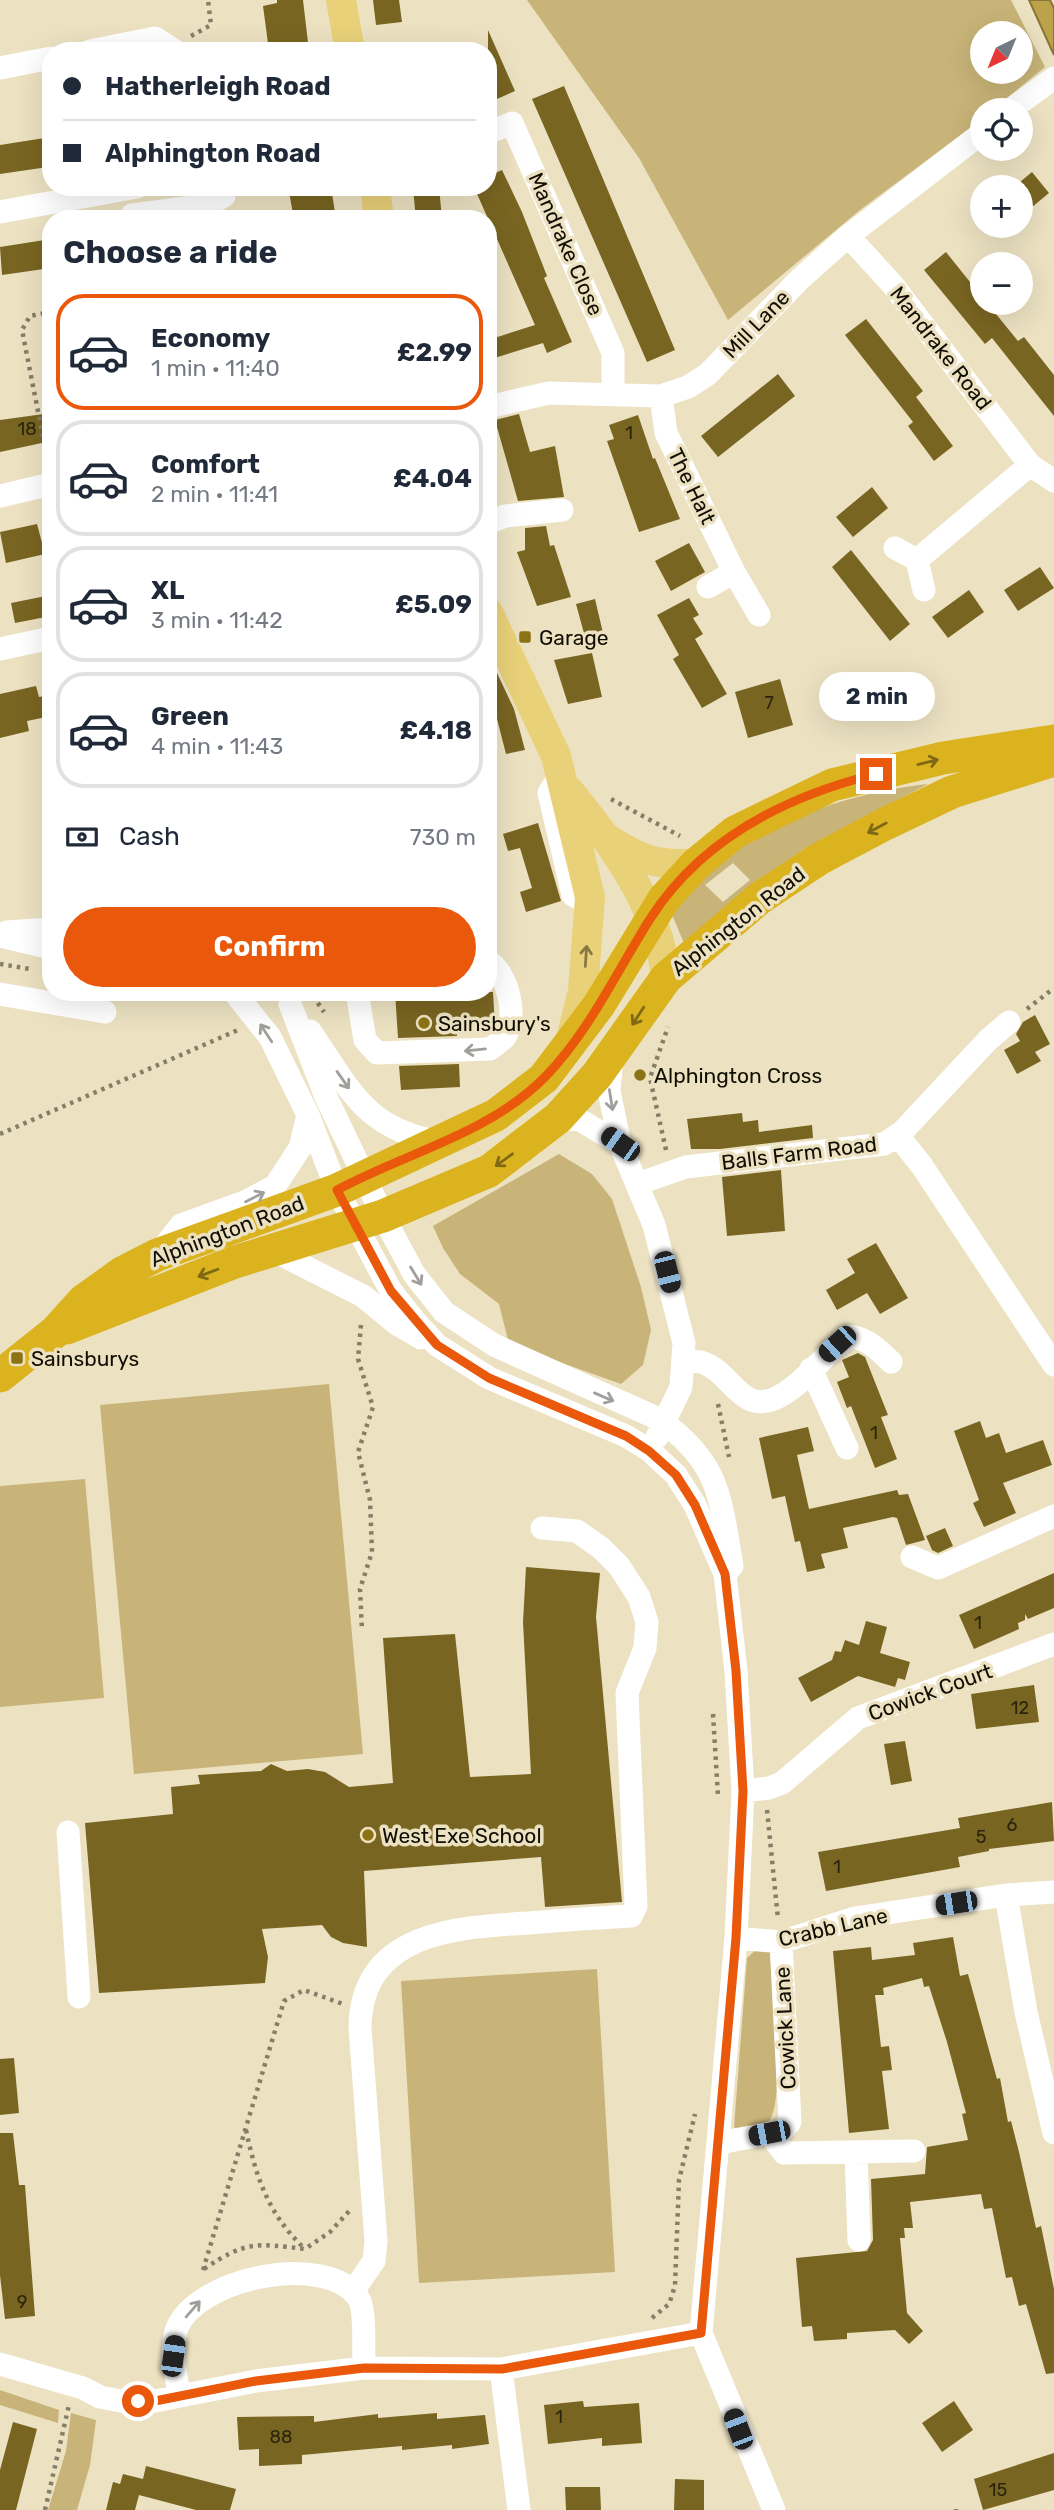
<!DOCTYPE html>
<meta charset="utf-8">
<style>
:root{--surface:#fff;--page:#f2f2f3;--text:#1f2937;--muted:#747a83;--line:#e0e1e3;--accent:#ea580c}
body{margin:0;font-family:Rubik,sans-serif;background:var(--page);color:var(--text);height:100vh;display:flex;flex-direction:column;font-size:26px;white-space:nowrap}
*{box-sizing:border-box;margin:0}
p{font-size:23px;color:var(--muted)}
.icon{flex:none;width:38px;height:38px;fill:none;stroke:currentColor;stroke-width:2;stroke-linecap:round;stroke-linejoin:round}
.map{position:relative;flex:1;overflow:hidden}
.side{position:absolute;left:42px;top:210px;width:455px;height:791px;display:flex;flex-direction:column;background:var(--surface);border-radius:28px;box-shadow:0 7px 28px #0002}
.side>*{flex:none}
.guide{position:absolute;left:42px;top:42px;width:455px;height:154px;border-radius:28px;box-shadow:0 7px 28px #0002;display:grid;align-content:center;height:154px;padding:0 21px;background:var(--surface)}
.needle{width:46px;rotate:223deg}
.tools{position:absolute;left:970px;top:21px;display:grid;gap:14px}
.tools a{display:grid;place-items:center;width:63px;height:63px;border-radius:50%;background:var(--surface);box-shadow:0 7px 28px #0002;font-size:35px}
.end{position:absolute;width:32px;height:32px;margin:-16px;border:9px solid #ea580c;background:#fff;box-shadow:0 0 0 4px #fff}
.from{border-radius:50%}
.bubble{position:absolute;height:49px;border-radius:24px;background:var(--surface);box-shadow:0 7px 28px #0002;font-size:23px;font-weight:700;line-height:49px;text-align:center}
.car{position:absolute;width:21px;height:42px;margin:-21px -10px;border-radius:9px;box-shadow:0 0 5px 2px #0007;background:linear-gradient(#222 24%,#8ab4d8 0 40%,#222 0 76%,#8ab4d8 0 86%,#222 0)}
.guide b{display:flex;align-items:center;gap:24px;height:66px;font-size:26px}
.guide b+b{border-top:2px solid var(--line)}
.guide i{width:18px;height:18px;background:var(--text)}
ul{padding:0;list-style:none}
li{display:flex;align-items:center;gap:21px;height:116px;margin:0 14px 10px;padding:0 7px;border:4px solid var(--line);border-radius:28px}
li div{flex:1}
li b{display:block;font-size:26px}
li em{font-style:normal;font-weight:700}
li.current{border-color:var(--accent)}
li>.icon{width:63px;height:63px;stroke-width:1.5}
h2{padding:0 21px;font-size:32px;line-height:84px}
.pay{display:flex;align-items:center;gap:18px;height:77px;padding:0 21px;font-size:26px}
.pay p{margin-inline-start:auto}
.cta{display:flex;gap:14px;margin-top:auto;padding:14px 21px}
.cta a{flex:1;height:80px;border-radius:42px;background:var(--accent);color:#fff;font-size:28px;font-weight:700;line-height:80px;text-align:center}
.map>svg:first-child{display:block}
</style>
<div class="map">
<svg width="1054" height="2510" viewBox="0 0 1054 2510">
<rect width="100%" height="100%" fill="#ece2c2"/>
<path fill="#c8b478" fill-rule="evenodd" d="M527 0H1011L1045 67 992 110H982V119L860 210 728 320 639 158ZM982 33H1020V72H982Z
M928 784 804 849 755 884 684 943 670 910C689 892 708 872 728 855 776 816 867 790 928 784ZM733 863 750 880 723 902 705 885Z
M559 1154 592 1174 612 1199 641 1287 651 1330 643 1365 621 1384 509 1344 499 1304 460 1274 443 1248 433 1226Z
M329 1384 363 1754 134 1774 100 1405Z
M85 1479 104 1698 0 1707V1486Z
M759 1947 770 1951C772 1983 786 2100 769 2121 762 2131 752 2132 741 2133L734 2127 747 1958Z
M597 1969 615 2272 419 2283 401 1981Z
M0 2390 59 2410 58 2423 0 2405Z
M71 2413 96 2420 90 2465 77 2510H48L66 2451Z"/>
<path fill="#bda24c" stroke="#897636" stroke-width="2" d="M1029 0H1050L1054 8V55Z"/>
<path fill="#796522" d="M277 0H303L309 51H269L263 6 277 3Z
M373 0H399L402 22 376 25Z
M488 30 515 91 488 103Z
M564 86 675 350 647 362 532 99Z
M51 137 48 167 0 174V145Z
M502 170 522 212 547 276 544 278 572 342 547 353 543 343 488 360V340L535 325 474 187H488V176Z
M1032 172 1049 193 1020 217V182Z
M331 187 336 219H294L289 192Z
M439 187 442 219H416L413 189Z
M51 239V268L2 275 0 247Z
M946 252 982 297V303H987L1018 341 1024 337 1054 375V416L992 338 985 344 924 270Z
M866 319 923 391 916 397 953 446 934 461 908 426 913 422 845 335Z
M778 374 795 396 718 457 701 436Z
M51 413V441L0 452V420Z
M519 414 530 452 555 446 564 497 518 501 495 420Z
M638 415 653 459 655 458 680 519 639 532 607 441 614 439 609 425Z
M872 487 888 508 853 537 836 517Z
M37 524 45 554 6 563 0 532Z
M546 526 550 546 554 545 571 597 537 606 517 552 525 550V528Z
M689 543 705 572 671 591 655 561Z
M851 550 910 624 890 641 832 567Z
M1040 567 1054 588 1018 611 1004 590Z
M969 590 984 612 948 638 932 617Z
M51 595V616L15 623 11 603Z
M689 598 699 615 693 618 703 634 695 639 727 694 702 708 673 659 679 655 657 615Z
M595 599 603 633 585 637 576 604Z
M592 653 602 697 568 704 554 660Z
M488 654 514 709 525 750 506 754 495 711 488 714Z
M780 679 793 725 748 738 735 692Z
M36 686 39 697 51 695V716L27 721 29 731 0 738V694Z
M538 823 561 901 526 912 520 892 532 888 520 848 508 851 503 834Z
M395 992H493L495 1026 490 1032 457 1033V1036L398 1038Z
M1035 1015 1050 1044 1035 1052 1041 1061 1017 1074 1004 1050 1020 1041 1016 1034 1023 1022Z
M459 1064 460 1087 401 1090 399 1066Z
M742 1113 743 1122 758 1120 759 1132 812 1125 813 1138 720 1149H691L687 1119Z
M781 1170 785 1231 727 1236 722 1177Z
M876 1243 908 1298 880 1314 867 1293 837 1310 826 1290 855 1273 847 1259Z
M858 1353 865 1357 888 1415 881 1417 897 1459 875 1468 851 1406 847 1408 837 1382 849 1377 842 1360Z
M980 1421 986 1438 999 1433 1006 1453 1043 1440 1052 1465 1003 1483 1016 1513 984 1527 973 1503 979 1500 954 1431Z
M808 1427 814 1451 797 1455 809 1509 897 1490 899 1495 908 1494 925 1540 906 1545 897 1518 893 1517 843 1528 848 1548 821 1554 825 1568 807 1572 800 1541 795 1542 785 1496 772 1499 759 1438Z
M945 1528 953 1546 938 1553 932 1550 926 1536Z
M526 1567 600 1573 596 1617 622 1902 545 1907 541 1857 364 1871 367 1947 343 1943 331 1937 322 1925 262 1929 268 1957 265 1983 99 1993 85 1823 173 1814 171 1787 200 1784 198 1775 261 1771 271 1764 287 1771 308 1769 325 1772 349 1787 393 1783 383 1638 455 1634 470 1777 531 1774 523 1622Z
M1054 1573V1608L1028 1619 1025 1614V1620L1018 1623 1019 1629 974 1649 959 1615Z
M866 1621 887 1627 880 1653 910 1662 905 1680 898 1678 895 1687 858 1676 811 1702 798 1678 832 1660 835 1651 841 1652 845 1640 859 1645Z
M1034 1685 1039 1722 976 1729 971 1694Z
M905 1741 912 1781 891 1785 884 1744Z
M1052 1802 1054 1841 989 1849V1851L958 1857 960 1867 826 1891 818 1852 960 1828 958 1818Z
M953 1937 960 1976 968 1974 997 2079 1000 2078 1008 2122 1011 2121 1019 2152 1036 2228 1041 2226 1054 2289V2373L1046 2374 1026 2304 1019 2306 1012 2277 1006 2278 992 2208 984 2209 981 2194 910 2202 913 2228H904L905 2238H900L907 2313 923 2331 909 2344 895 2330 847 2333V2339L814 2341 812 2326 802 2327 796 2258 867 2251 873 2240 871 2179 925 2174 927 2147 968 2140 962 2114 966 2113 947 2042 929 1986 924 1987 922 1978 883 1988 884 1995H875L881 2047 889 2046 892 2070 882 2071 889 2129 849 2133 833 1951 871 1947 872 1960 915 1955 913 1943Z
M14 2058 19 2113 0 2115V2059Z
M0 2133H13L19 2185H25L35 2316 5 2319 0 2275Z
M583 2401 584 2407 639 2403 642 2443 602 2446V2438L548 2444 544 2405Z
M954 2401 973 2430 942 2452 922 2423Z
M437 2413V2419L485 2415 489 2444 452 2449V2445L402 2450V2446L302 2455V2464L259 2466V2449L239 2450 237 2417 314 2416V2422L378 2414V2418Z
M13 2422 37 2429 16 2510H0V2470Z
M1054 2453V2490L983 2510 974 2479Z
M146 2466 236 2489 230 2510H196L139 2495 135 2510H106L113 2482 120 2484 123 2474 143 2479Z
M675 2479 704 2480V2510H674Z
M565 2487H600L601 2510H566Z"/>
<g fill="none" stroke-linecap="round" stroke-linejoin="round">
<path stroke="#857e68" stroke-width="4.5" stroke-dasharray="3.5 5" stroke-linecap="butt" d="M191 36 211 25 208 0
M48 462 22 330 30 316 51 312
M488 573 496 587
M611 799 680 836
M0 964 30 969
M313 996 324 1012
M1027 1009 1054 988
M0 1134 238 1030
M666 1150 650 1078 668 1027
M361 1325 358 1359 373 1407 358 1452 370 1500 372 1552 360 1589 362 1631
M718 1404 729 1457
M713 1714 718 1796
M767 1810 778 1919
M246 2130C256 2177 268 2214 304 2248
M204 2269C245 2241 257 2243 305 2249L330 2232 351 2209
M203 2270 284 2001 304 1990 343 2004
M652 2318 669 2304 675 2286 679 2180 695 2114
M956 2509V2510
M45 2510 69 2405"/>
<path stroke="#fff" stroke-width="23" d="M90 51 155 38 175 51
M0 68 51 58
M1010 110 1054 78
M488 133 512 123 613 353V393
M0 212 137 187
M132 215 208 205 224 196V187
M848 236 892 284 1030 465 1054 481
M661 396 666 433 734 572 759 615
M488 407 549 393 661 396 688 387 708 374 799 280 848 236 982 133
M0 496 51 484
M488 523 505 516 562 510
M895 548 917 560
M708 587 734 572
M924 590 917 560 1030 465
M0 649 51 638
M561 774 549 793 573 895 589 904
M7 932 51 929
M0 936 51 948
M234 992 270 1037 308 1115 337 1190 391 1291 414 1320 437 1345 489 1378 626 1436 649 1450 676 1475 695 1505 725 1574 736 1671 743 1791 736 1938 701 2333 774 2510
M357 992 365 1040 377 1053 490 1049C494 1046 500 1042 504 1038 519 1019 508 973 488 961
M0 994 105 1012
M290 1004 326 1097 383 1216 414 1274 444 1312 494 1345 659 1419C720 1463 720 1496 732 1566L729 1569
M310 1031C350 1089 364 1129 440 1142
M612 1055 609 1091 620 1144 654 1225 684 1343 681 1387 657 1437
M558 1118 580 1120 620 1144
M894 1139 903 1142 922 1166 1054 1365
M637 1184 686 1167 884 1144 902 1132 988 1040 1009 1022
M272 1250 363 1296 397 1324 421 1338
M159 1253 181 1225 247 1201 275 1186 300 1148 308 1115
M684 1362C689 1362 696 1361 701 1362 730 1370 740 1413 774 1399 804 1386 823 1353 851 1336 869 1340 878 1349 891 1362
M811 1369 847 1448
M912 1557 938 1568 1054 1516
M743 1791 769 1788 782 1783 858 1718 1054 1644
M68 1832 79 1997
M1006 1895 1026 2012 1054 2133
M736 1938 781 1942 855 1918 1006 1895 1054 1892
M769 2133 784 2153 914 2151
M719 2143 782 2131 790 2122 781 1942
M856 2153 859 2240
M353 2291 374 2261 376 2241 360 2028C361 1932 457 1927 529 1923 563 1920 597 1918 631 1916L636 1906 627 1693 645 1648 647 1622 639 1597 619 1566 601 1548 577 1531 542 1528
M0 2364 83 2388 100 2397 121 2401H155L256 2381 364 2368 501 2369 701 2333
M501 2369 519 2510
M179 2395C176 2374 170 2352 176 2331 193 2278 328 2250 359 2299 366 2311 363 2352 364 2368"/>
<path stroke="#e9d179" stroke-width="30" d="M341 0 350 51
M375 187 379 219
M488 612 556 756 590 897 583 991 571 1039
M570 792C614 846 659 906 666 978
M611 841C643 861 657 865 696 864"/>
<path stroke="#dab31f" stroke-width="33" d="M67 1328 235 1262 383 1216 489 1171 558 1118 597 1075 666 978 760 898 819 859 885 824 952 792 1054 760
M0 1376 55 1332 83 1301 122 1273 157 1255 337 1190 496 1115 544 1078 599 1005 664 899 696 864 735 832 832 785 943 758 1054 741"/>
</g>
<defs><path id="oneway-shaft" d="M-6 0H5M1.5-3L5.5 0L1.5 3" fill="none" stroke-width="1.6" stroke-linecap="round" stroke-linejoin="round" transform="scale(1.75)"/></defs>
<g stroke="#806913">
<use href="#oneway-shaft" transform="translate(928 762) rotate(-14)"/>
<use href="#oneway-shaft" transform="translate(877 828) rotate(152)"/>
<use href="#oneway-shaft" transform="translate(638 1016) rotate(123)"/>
<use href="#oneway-shaft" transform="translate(504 1160) rotate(144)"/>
<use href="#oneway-shaft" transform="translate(208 1273) rotate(159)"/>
</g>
<use stroke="#887944" href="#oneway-shaft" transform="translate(586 956) rotate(-86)"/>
<g stroke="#a09f9b">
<use href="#oneway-shaft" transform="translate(266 1033) rotate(-123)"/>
<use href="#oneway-shaft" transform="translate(475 1050) rotate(174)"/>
<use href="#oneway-shaft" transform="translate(343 1080) rotate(55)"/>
<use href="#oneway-shaft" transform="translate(611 1100) rotate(81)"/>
<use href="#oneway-shaft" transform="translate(255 1197) rotate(-27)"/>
<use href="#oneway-shaft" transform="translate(416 1276) rotate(59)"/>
<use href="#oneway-shaft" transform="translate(604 1397) rotate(23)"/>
<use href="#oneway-shaft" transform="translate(193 2309) rotate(-49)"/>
</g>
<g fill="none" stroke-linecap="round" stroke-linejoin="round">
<path stroke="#ea580c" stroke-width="9" d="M138 2401H155L256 2381 364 2368 502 2369 701 2333 736 1938 743 1791 736 1671 725 1574 695 1505 676 1475 649 1451 626 1436 489 1378 437 1345 391 1291 337 1190C405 1153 489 1134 545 1077 589 1032 617 971 650 919 701 839 787 796 876 774"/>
</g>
<g fill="#8b7215" stroke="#ece2c2" stroke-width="2.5">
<rect x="518" y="630" width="14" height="14" rx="3.5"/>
<circle cx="424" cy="1023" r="7"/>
<circle cx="640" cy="1075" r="7"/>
<rect x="10" y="1351" width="14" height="14" rx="3.5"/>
<circle cx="368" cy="1835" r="7"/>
</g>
<g text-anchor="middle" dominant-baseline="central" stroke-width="7" stroke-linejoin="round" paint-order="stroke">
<g font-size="18" fill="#2b240c">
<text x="27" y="429">18</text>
<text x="629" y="433">1</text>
<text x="769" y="703">7</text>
<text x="874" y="1433">1</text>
<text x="978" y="1623">1</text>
<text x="1020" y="1708">12</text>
<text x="1012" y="1825">6</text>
<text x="981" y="1837">5</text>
<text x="837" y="1867">1</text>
<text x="22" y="2302">9</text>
<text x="559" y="2417">1</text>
<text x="281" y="2437">88</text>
<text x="998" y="2490">15</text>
</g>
<g font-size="21" fill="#110e04" stroke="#ece2c2">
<text transform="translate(566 244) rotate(66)">Mandrake Close</text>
<text transform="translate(756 324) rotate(-46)">Mill Lane</text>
<text transform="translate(941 348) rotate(52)">Mandrake Road</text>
<text transform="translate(692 486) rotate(64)">The Halt</text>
<text transform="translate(738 921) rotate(-38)">Alphington Road</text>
<text transform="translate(799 1153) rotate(-7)">Balls Farm Road</text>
<text transform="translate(227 1231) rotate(-21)">Alphington Road</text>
<text transform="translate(930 1692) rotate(-20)">Cowick Court</text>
<text transform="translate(833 1927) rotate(-13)">Crabb Lane</text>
<text transform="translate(785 2028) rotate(-93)">Cowick Lane</text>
</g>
<g font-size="21" fill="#110e04" stroke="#ece2c2" text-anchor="start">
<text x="539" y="637">Garage</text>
<text x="438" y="1023">Sainsbury's</text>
<text x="654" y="1075">Alphington Cross</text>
<text x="31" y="1358">Sainsburys</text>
<text x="382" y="1835">West Exe School</text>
</g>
</g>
</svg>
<div class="tools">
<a><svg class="needle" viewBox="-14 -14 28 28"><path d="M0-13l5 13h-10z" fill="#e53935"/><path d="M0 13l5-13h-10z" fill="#747a83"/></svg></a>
<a><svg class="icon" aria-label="locate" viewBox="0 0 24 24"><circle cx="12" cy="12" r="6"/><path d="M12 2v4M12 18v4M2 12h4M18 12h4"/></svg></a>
<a>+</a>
<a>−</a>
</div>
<i class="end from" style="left:138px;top:2401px"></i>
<i class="end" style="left:876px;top:774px"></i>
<div class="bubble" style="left:819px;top:672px;width:116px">2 min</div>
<i class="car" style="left:620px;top:1144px;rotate:305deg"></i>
<i class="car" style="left:667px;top:1272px;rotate:166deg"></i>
<i class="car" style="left:837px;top:1344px;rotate:228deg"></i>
<i class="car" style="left:956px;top:1903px;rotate:261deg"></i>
<i class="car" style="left:769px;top:2133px;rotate:259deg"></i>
<i class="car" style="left:173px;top:2356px;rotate:8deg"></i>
<i class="car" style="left:738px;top:2429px;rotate:339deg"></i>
<div class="guide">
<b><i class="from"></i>Hatherleigh Road</b>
<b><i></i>Alphington Road</b>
</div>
<section class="side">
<h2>Choose a ride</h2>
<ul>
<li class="current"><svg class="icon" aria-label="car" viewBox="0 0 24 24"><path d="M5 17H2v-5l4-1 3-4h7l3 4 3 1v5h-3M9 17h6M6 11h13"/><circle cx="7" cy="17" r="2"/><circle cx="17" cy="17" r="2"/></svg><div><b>Economy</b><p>1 min · 11:40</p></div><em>£2.99</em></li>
<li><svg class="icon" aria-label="car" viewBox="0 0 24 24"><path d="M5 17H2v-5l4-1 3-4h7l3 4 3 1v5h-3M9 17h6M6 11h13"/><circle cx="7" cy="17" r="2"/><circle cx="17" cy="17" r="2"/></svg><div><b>Comfort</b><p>2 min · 11:41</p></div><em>£4.04</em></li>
<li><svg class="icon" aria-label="car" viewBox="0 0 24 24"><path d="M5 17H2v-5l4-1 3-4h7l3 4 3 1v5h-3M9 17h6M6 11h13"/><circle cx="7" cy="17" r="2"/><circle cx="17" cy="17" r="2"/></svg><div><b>XL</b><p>3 min · 11:42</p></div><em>£5.09</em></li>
<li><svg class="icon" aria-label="car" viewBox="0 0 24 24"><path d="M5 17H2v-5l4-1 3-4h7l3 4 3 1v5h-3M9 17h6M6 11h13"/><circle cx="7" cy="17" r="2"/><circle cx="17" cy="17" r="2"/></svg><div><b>Green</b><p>4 min · 11:43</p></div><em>£4.18</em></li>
</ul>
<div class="pay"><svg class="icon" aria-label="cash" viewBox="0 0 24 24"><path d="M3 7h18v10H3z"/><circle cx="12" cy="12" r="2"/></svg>Cash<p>730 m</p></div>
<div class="cta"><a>Confirm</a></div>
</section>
</div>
